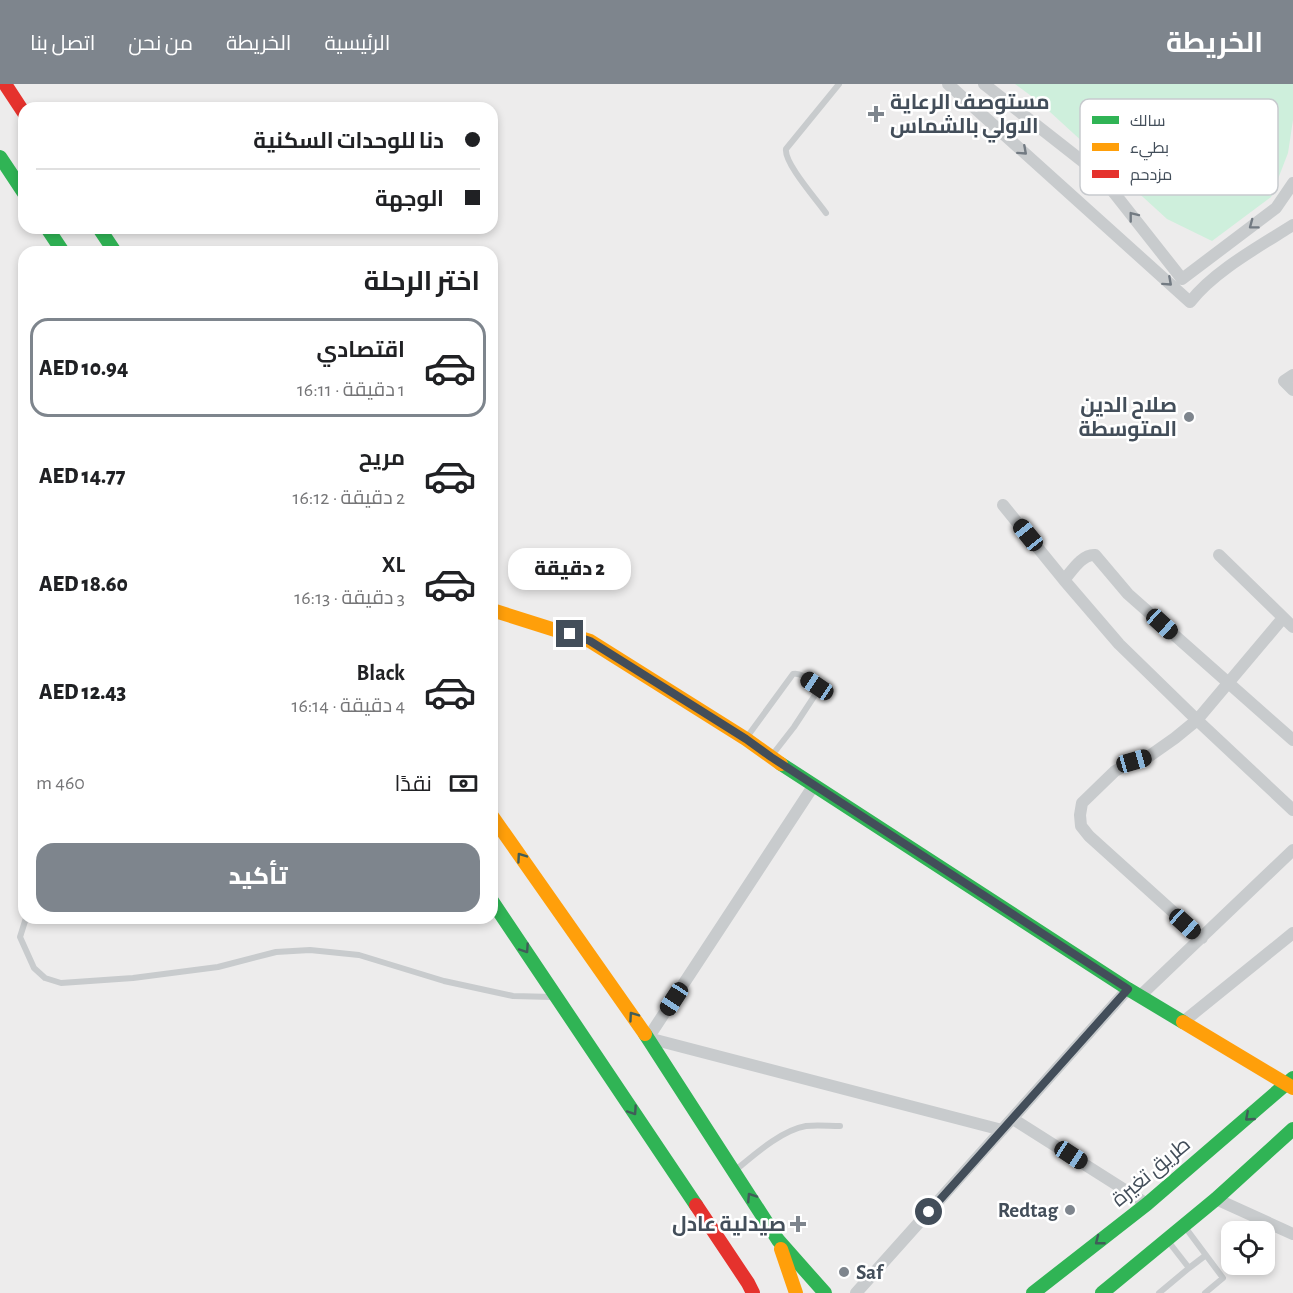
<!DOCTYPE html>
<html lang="ar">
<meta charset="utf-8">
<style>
:root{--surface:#fff;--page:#f6f6f6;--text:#202124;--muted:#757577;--line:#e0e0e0;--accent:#7e858d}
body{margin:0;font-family:"Alegreya Sans",Cairo,sans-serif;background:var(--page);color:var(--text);direction:rtl;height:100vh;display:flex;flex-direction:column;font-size:22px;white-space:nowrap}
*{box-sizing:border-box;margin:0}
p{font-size:20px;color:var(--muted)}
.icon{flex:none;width:33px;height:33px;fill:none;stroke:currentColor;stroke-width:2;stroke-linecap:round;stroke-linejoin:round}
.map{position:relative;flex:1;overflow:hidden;direction:ltr}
.details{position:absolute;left:18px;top:162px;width:480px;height:678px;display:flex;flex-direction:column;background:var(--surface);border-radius:18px;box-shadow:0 3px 9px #0003;direction:rtl}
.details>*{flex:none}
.guide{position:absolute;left:18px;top:18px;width:480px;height:132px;border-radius:18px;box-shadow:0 3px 9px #0003;direction:rtl;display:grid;align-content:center;height:132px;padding:0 18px;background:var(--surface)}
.buttons{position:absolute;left:1221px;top:1137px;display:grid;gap:12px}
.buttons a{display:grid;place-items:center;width:54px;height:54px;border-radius:12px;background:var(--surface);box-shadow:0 3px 9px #0003;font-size:30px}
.end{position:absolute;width:27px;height:27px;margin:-14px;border:8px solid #434e5a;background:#fff;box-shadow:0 0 0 3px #fff}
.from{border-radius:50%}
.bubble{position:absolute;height:42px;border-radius:18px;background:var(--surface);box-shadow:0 3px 9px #0003;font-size:20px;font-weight:800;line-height:42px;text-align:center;direction:rtl}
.car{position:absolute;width:18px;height:36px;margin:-18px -9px;border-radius:8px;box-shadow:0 0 4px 2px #0007;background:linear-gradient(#222 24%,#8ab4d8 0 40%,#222 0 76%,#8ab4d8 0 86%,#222 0)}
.guide b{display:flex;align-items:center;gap:21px;height:57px;font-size:22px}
.guide b+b{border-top:2px solid var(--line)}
.guide i{width:15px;height:15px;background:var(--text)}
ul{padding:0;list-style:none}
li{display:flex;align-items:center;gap:18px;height:99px;margin:0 12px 9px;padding:0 6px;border:3px solid transparent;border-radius:18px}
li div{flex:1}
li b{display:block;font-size:22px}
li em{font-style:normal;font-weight:800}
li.on{border-color:var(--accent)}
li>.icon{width:54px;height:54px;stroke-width:1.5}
h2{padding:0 18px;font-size:27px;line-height:72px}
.pay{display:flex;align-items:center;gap:15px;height:66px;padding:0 18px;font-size:22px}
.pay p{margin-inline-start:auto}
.primary-button{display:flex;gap:12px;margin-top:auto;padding:12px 18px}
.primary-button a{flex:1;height:69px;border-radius:18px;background:var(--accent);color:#fff;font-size:24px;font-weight:800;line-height:69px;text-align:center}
header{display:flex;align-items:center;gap:36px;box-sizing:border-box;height:84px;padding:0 30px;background:var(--accent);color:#fff}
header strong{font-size:28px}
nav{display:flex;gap:33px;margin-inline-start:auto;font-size:21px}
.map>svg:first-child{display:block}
</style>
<header>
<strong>الخريطة</strong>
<nav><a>الرئيسية</a><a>الخريطة</a><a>من نحن</a><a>اتصل بنا</a></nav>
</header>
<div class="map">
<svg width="1293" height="1209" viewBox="0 0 1293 1209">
<rect width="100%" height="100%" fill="#edecec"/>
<path fill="#ceefdc" d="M1015 0H1293V36L1288 69 1271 113 1212 157 1167 135 1038 17Z"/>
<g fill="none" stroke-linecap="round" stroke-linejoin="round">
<path stroke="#c8cbcd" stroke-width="6" d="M826 129C817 116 784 79 786 65L839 0
M747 653 793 590C802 588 811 598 818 603L819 605 794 643 773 670
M26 834 20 853 34 884 45 894 61 899 133 894 187 887 218 883 276 868 310 866 359 871 444 897 513 912 553 913
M737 1085C755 1070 782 1046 806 1042 817 1041 829 1042 840 1042
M1185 1143 1223 1194 1205 1209
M1189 1184 1206 1171
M1159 1209 1189 1184 1168 1157"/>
<path stroke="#c8cbcd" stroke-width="12" d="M948 0 1190 218C1214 187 1260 162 1293 141
M984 0 1100 91 1182 195 1276 124 1293 99
M1293 291 1284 297 1293 306
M1003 421 1064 496 1119 560 1197 636 1293 726
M1219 471 1293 543
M1064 496C1072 487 1082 470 1095 471L1128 510 1293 656
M814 701 648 954 1002 1046
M1202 854 1089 752 1081 742 1080 731 1082 719 1115 687 1134 677 1148 673 1175 654 1197 636 1283 534
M1140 912 1293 766
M1183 938 1293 849
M1013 1035 1147 1120
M1216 1115 1293 1150
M856 1209 1128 905"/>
<path stroke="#30b455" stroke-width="14" d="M0 73 24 109
M47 144 63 168
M99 144 115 168
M781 680 1128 905 1183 938
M492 817 696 1121
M645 950 778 1156 825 1209
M1033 1209 1147 1120 1293 994
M1102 1209 1216 1115 1293 1045"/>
<path stroke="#ff9f0a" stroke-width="14" d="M492 526 590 557 746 655 781 680
M492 732 645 950
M1183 938 1293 1004
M781 1165 796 1209"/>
<path stroke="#e5322d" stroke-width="14" d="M5 0 24 29
M696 1121 748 1199 753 1209"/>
</g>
<defs><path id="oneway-chevron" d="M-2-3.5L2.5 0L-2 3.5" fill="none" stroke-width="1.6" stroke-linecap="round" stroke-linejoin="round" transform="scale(1.5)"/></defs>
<g stroke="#727a82">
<use href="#oneway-chevron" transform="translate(1023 67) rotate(42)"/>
<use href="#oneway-chevron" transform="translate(1133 132) rotate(-128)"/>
<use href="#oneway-chevron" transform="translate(1253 141) rotate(143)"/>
<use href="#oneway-chevron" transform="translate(1168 198) rotate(42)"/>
</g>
<g stroke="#405d59">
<use href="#oneway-chevron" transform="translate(521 773) rotate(-125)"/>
<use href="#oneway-chevron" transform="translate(525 865) rotate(56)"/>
<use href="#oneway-chevron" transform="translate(633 932) rotate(-125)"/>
<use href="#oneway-chevron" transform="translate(633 1027) rotate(56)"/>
<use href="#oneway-chevron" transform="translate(1249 1033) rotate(139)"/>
<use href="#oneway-chevron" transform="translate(751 1113) rotate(-123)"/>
<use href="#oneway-chevron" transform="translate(1099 1157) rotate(142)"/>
</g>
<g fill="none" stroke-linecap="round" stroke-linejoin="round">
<path stroke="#434e5a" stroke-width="8" d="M570 550 590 557 746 655 771 673 1128 905 929 1128"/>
</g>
<g fill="#7e858d" stroke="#fff" stroke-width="2">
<path d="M873 21h6v6h6v6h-6v6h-6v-6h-6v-6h6z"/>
<circle cx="1189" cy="333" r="6"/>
<circle cx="1070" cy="1126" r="6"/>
<path d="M795 1131h6v6h6v6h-6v6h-6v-6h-6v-6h6z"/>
<circle cx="844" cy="1188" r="6"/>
</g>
<g text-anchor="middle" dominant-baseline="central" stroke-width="5" stroke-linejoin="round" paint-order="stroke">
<g font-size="21" font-weight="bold" fill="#434e5a" stroke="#fff" text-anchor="end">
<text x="890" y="18" text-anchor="start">مستوصف الرعاية<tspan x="890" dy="24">الاولي بالشماس</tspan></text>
<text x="1177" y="321">صلاح الدين<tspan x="1177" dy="24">المتوسطة</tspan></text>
<text x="1058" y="1126">Redtag</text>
<text x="786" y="1140">صيدلية عادل</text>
<text x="856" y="1188" text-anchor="start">Saf</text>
</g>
<g font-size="21" fill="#434e5a" stroke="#fff">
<text transform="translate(1151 1088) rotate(-40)">طريق تغيرة</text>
</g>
</g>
<rect x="1080" y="15" width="198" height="96" rx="9" fill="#fff" stroke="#c7cace" stroke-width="1.5"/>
<rect x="1092" y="32" width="27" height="8" fill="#30b455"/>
<rect x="1092" y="59" width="27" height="8" fill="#ff9f0a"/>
<rect x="1092" y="86" width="27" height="8" fill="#e5322d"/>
<g font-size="16" fill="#434e5a">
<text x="1130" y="42">سالك</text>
<text x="1130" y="69">بطيء</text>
<text x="1130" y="96">مزدحم</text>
</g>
</svg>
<div class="buttons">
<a><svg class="icon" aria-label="locate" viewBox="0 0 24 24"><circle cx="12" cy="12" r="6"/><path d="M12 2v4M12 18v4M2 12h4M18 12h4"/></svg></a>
</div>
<i class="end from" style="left:929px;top:1128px"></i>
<i class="end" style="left:570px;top:550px"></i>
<div class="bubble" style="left:508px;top:464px;width:123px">2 دقيقة</div>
<i class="car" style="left:1028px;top:451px;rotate:321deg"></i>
<i class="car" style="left:1162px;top:540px;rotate:132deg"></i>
<i class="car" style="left:817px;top:602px;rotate:304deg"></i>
<i class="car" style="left:1134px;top:677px;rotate:74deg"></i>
<i class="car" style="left:1185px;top:840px;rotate:132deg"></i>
<i class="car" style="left:674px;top:915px;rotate:213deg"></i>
<i class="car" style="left:1071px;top:1071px;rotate:123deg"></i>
<div class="guide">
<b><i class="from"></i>دنا للوحدات السكنية</b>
<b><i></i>الوجهة</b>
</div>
<section class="details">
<h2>اختر الرحلة</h2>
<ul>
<li class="on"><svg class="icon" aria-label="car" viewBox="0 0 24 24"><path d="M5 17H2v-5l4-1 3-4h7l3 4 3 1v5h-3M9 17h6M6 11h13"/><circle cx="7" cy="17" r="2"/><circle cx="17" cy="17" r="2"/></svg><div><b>اقتصادي</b><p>1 دقيقة · 16:11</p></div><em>AED 10.94</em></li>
<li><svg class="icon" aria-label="car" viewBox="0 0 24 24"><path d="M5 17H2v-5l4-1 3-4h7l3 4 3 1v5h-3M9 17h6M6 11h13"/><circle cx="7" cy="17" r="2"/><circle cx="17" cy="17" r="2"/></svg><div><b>مريح</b><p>2 دقيقة · 16:12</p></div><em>AED 14.77</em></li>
<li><svg class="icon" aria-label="car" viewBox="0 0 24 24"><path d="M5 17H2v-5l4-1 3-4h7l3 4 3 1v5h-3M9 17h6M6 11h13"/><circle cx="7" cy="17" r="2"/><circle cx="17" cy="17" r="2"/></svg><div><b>XL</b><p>3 دقيقة · 16:13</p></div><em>AED 18.60</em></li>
<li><svg class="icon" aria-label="car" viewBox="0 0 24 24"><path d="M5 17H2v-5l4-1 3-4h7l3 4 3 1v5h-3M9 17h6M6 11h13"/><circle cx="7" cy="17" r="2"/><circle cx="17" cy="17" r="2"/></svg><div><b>Black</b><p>4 دقيقة · 16:14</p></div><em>AED 12.43</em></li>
</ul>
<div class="pay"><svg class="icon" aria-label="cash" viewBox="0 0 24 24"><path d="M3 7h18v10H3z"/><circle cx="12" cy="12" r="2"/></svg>نقدًا<p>460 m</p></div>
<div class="primary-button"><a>تأكيد</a></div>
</section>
</div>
